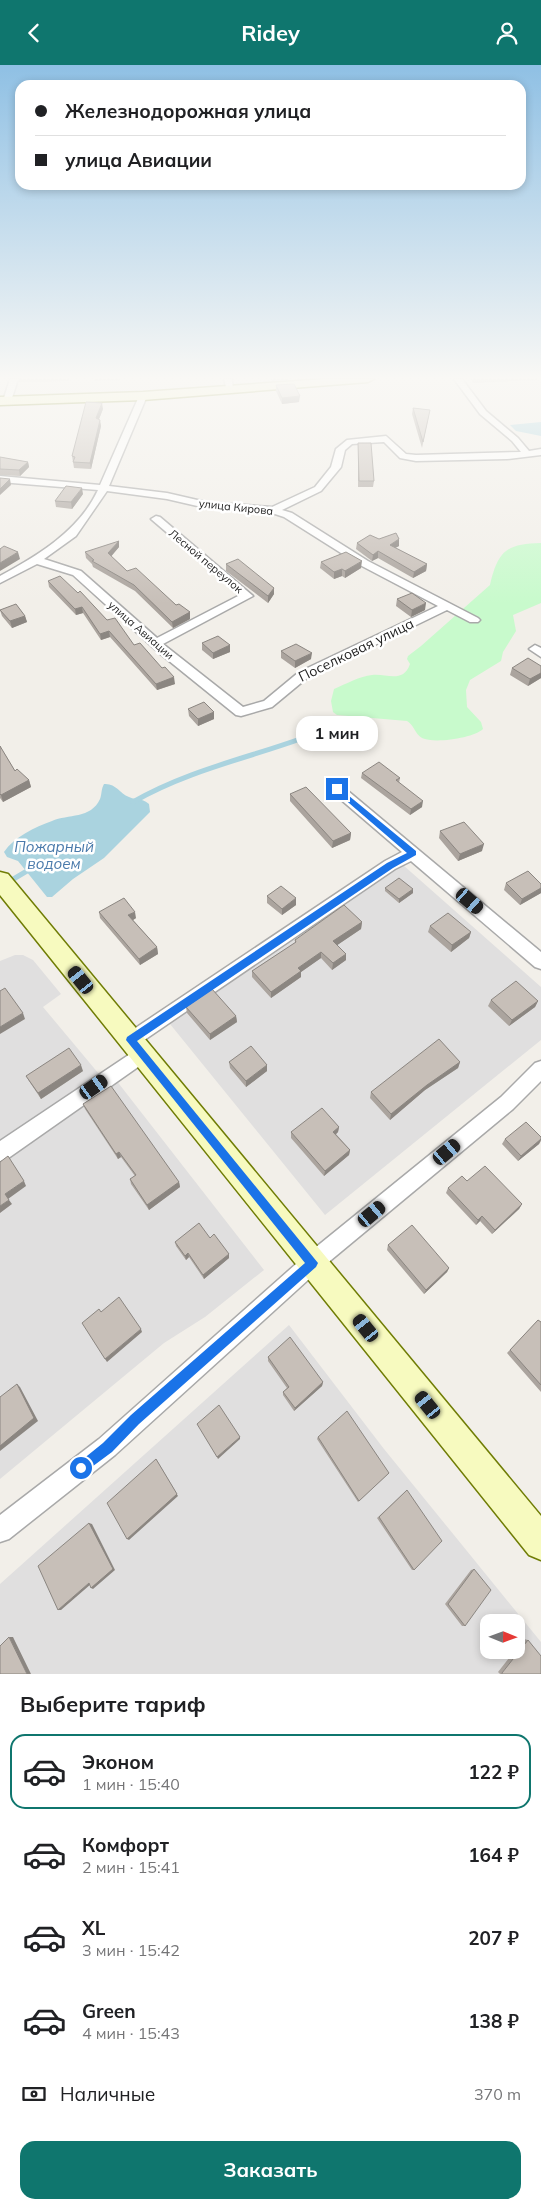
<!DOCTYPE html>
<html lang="ru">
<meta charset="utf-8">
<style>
:root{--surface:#fff;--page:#f2f2f2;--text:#202124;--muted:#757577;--line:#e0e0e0;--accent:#0f766e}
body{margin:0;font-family:Mulish,sans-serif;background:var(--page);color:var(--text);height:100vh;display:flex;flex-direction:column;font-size:19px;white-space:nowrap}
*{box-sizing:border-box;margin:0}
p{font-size:16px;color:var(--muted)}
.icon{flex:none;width:28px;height:28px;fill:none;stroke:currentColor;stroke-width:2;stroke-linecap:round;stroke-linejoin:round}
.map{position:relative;height:1609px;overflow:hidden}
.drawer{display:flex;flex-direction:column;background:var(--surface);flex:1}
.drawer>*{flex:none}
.top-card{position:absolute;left:15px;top:15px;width:511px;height:110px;border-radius:15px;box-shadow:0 2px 8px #0003;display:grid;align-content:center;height:110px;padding:0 20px;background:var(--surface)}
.needle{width:32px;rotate:91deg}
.buttons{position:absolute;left:480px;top:1549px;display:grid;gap:10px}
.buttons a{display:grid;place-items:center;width:45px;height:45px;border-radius:10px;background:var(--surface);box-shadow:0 2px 8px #0003;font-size:25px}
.end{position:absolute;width:22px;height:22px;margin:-11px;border:6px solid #1a73e8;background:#fff;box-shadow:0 0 0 2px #fff}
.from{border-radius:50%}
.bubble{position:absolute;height:35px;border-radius:15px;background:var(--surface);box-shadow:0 2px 8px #0003;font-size:16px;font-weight:700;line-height:35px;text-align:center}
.car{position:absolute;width:15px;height:30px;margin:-15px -8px;border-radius:6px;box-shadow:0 0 4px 1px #0007;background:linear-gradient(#222 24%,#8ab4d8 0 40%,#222 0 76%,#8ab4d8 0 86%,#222 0)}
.top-card b{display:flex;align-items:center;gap:18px;height:48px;font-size:19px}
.top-card b+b{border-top:1px solid var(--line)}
.top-card i{width:12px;height:12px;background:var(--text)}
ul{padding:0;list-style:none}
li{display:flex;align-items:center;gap:15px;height:75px;margin:0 10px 8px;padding:0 10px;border:2px solid transparent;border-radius:15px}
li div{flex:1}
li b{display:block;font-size:19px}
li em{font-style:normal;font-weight:700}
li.current{border-color:var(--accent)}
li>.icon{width:45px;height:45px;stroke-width:1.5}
h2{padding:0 20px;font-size:22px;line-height:60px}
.pay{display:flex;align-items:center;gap:12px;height:55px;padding:0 20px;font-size:19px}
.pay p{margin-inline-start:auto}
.button{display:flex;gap:10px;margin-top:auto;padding:10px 20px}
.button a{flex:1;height:58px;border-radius:15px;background:var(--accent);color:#fff;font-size:20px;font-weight:700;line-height:58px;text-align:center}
header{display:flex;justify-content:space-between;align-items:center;height:65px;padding:0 20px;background:var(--accent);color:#fff;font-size:22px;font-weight:700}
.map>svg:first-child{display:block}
</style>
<header><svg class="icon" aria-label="back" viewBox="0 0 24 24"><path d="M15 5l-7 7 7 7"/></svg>Ridey<svg class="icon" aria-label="person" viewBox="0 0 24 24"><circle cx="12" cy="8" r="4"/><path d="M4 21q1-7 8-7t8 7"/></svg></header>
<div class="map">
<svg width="541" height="1609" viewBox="0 0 541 1609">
<rect width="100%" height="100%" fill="#f2efe9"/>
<path fill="#e0dfdf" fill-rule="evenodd" d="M403 800 541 922V975L325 1150 170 959 184 945 216 926Z
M15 890H23L33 895 61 929 43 942 99 1009 0 1075V896Z
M116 1015 264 1205 205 1252 164 1278 0 1414V1095Z
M289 1260 384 1384 541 1577V1609H0V1519ZM489 1558H516V1585H489Z"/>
<path fill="#c8facc" d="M541 478V538L513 550 516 566 503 587 501 596 470 615 466 625 467 642 481 657 483 664C474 673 434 679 422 673 415 669 414 660 407 656L337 650 333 647 331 636 334 624C346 619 360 611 372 610 386 608 403 619 410 599L407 594 408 591 421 581 490 520C498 485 507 479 541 478Z"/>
<path fill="#aad3df" d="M541 357V371L516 366 510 360Z
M104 719C116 718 119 728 129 732 138 736 140 732 149 739L150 747 104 793 73 814 52 832H47L18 796 7 792 4 787C14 772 35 762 52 756 68 749 91 754 100 734 102 729 101 724 104 719Z"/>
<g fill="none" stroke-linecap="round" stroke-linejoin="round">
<path stroke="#aad3df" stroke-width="5" d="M133 737C197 700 270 689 337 660
M0 822 32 803"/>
<defs>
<path id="street" d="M10 314H18L11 336 7 339 3 336Z
M224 314H232L233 326H227Z
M454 314H462L486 346 518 373 529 386 541 384V390L507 394 416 396 400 393 384 377 352 379 345 385 341 402 321 426 282 445 292 448 368 496 478 553 480 555 478 557H470L447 545 307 613 272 642 241 651 236 650 158 587 73 510 37 499 0 518V511C37 491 79 466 98 425L0 417V411L100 420 140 329 147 331 109 421 167 428 206 437 272 442 315 422 331 402 336 384 347 375 386 371 406 389 416 390 521 387 512 376 480 349ZM107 426 167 434 206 443 272 448 284 452 360 500 438 541 299 607 264 636 243 642 163 579 253 531 160 452 156 451 151 454 240 530 157 573 81 506 44 494 76 471Z
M535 580 541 583V592L529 584Z
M337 719 342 721 541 887V904L535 902 411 796 395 804 137 980 131 983 125 980 122 975 125 970 385 796 402 787 332 727 330 724 332 721Z
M142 981 148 983 151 989 148 995 7 1094 0 1096V1076Z
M541 996V1016L513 1044 319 1205 115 1390 9 1474 0 1477V1450L99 1374 305 1191 501 1032 535 998Z"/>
<path id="secondary" d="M326 314H374L368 317 143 335 0 340V332L143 327Z
M0 807 8 809 541 1451V1495L529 1490 0 830Z"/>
</defs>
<use href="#street" stroke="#a9a9a9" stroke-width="3"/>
<use href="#secondary" stroke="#707d05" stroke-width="3"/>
<use href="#street" fill="#fff" fill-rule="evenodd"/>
<use href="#secondary" fill="#f7fabf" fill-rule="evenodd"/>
</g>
<path fill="#aba49e" d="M18 314H69V316L19 317Z
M95 314H120V315L95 316Z
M271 314H289V315L272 316Z
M471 314H537V315L473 318Z
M276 320 299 337 282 339 276 326Z
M413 343 430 345 422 383 412 349Z
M103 344 99 354 101 361 91 404 74 403 72 391Z
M358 378 374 416 373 422H358Z
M0 392 28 397 29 402 20 411 0 410Z
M83 429 72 444 56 442 55 436Z
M379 474 399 481 395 483 427 499 426 506 413 513 378 493 372 496 356 484 357 478Z
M119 482 111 491 127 506 176 540 190 547V554L173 563 135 526 93 502 92 499 86 493 85 487Z
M321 497 361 503 345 513 342 511 334 514 320 503Z
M226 499 274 523V529L268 538 226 506Z
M48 516 107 555 175 619 157 625 110 572 101 575 83 548 76 550 49 522Z
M397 534 425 545 411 552 396 541Z
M0 545 25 551 27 557 12 563 2 551Z
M202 578 230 580V587L213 594 202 585Z
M281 586 311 594 295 603 281 593Z
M541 601V613L528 621 510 610 512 603Z
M188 644 214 647V654L198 661 189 651Z
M0 681 15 706 29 715 31 722 3 737 0 733Z
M362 708 400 713 399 718 422 742 410 750 361 713Z
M290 729 351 768 350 775 332 783 290 736Z
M440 766 482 786 458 796 439 773Z
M506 818 541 819V828L520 840 504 825Z
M385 823 413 828 399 838 385 826Z
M267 831 296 840 282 850 267 838Z
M99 847 136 853 133 855 157 882 158 889 140 900 100 853Z
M362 857 361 864 337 880 346 895 332 905 321 893 301 907V912L271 933 252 912V906L295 878V875Z
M430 861 471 867 469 873 451 887 428 867Z
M491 935 538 936 535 942 509 961 488 941Z
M186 942 236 951 237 957 210 975 187 948Z
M229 997 267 1006 246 1022 230 1003Z
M460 997 458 1003 425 1025 390 1055 370 1033 371 1027Z
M83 1006 41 1034 29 1016 26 1011Z
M83 1039 179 1117 180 1122 149 1145 131 1119 130 1114 135 1111 121 1092 118 1094 85 1044Z
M339 1062 338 1067 336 1069 350 1085 349 1090 324 1111 291 1073V1067Z
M541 1072V1076L539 1079 518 1096 502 1079 505 1074Z
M467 1116 522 1139 519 1144 492 1169 480 1156 476 1160 446 1128 448 1123Z
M210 1173 229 1193 204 1214 189 1192 186 1195 176 1181 175 1177Z
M388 1180 449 1203 447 1207 424 1229 387 1185Z
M538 1255 541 1257V1327L507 1288Z
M268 1292 323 1317 322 1321 294 1346 283 1330V1327L287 1323 268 1296Z
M318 1372 389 1408 358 1437 317 1374Z
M407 1425 414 1505H412L377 1453Z
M474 1504 465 1561H462L445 1539 471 1505Z
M524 1574 528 1575 541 1609H500L498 1607Z"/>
<path fill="#8b8681" d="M300 331 299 337 282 339V333Z
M102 338 103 344 97 359 96 353Z
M100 355 101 361 91 404 90 398Z
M28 397 29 402 20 411 19 405Z
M10 414 11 420 0 430V424Z
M82 423 83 429 72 444 71 437Z
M399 474V481L389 486 390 480Z
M119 476V482L109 494 108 488Z
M378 486V493L372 496 373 490Z
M18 487 20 494 0 506V498Z
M362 496 361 503 345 513V506Z
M427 499 426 506 413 513 414 507Z
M342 504V511L334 514V507Z
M274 523V529L268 538V531Z
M426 538 425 545 411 552 412 545Z
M82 542 83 548 76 550 75 544Z
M190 547V554L173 563 172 557Z
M25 551 27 557 12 563 10 556Z
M109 566 110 572 101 575 100 569Z
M230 580V587L213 594V588Z
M312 588 311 594 295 603V596Z
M541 608V613L528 621 530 614Z
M174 612 175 619 157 625 156 619Z
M214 647V654L198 661V654Z
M29 715 31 722 3 737 1 730Z
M423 736 422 742 410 750 411 744Z
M351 768 350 775 332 783 333 776Z
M484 779 482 786 458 796 460 789Z
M541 823V828L520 840 522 834Z
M413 824V828L399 838V834Z
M296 833V840L282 850V844Z
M135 847 136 853 130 857 128 850Z
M362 857 361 864 333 883V876Z
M471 867 469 873 451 887 452 880Z
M157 882 158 889 140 900 139 894Z
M321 887V893L301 907V912L271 933V927L298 903Z
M346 889V895L332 905 333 898Z
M538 936 535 942 509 961 512 955Z
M23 948 25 954 0 969V962Z
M236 951 237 957 210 975V969Z
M460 997 458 1003 425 1025 390 1055 391 1049 427 1020Z
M81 1000 83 1006 41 1034 38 1028Z
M267 1000V1006L246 1022V1016Z
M339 1062 338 1067 333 1072V1067Z
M541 1074 539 1079 518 1096 521 1091Z
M350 1085 349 1090 324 1111 325 1106Z
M119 1087 121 1092 118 1094 116 1089Z
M24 1116 26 1121 8 1134 5 1129Z
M179 1117 180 1122 149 1145 147 1140Z
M9 1135 12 1139 0 1148V1141Z
M522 1139 519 1144 492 1169 495 1165Z
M482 1151 480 1156 476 1160 478 1155Z
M188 1188 189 1192 186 1195 185 1191Z
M229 1189V1193L204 1214 203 1210Z
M449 1203 447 1207 424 1229 426 1225Z
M141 1264 142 1267 107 1297 105 1294Z
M323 1317 322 1321 294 1346 295 1343Z
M17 1319 20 1322 38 1356 0 1386V1381Z
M240 1372V1374L218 1394 217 1392Z
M156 1394 178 1431 129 1475 127 1474Z
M89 1458 92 1459 115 1505 93 1524 91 1523Z
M89 1518 91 1519 61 1545H58Z
M9 1572H13L31 1609H27Z"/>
<path fill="#c7bfb8" stroke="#8b8681" d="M294 319 300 331 282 333 276 320Z
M86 337 102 338 96 353 100 355 90 398 73 397 75 392 72 391Z
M413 343 430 345 423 377Z
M358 378H371L374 416H359Z
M0 392 28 397 19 405 0 404Z
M0 413 10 414 0 424Z
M66 421 82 423 71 437 55 436Z
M396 468 399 474 390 480 427 499 414 507 378 486 373 490 357 478 370 470 379 474Z
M119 476 108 488 127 506 136 503 176 540 179 539 190 547 172 557 134 520 92 496 94 495 85 487Z
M4 481 18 487 0 498V484Z
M346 487 362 496 345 506 342 504 334 507 321 497Z
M238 494 274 523 268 531 226 499Z
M60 511 78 528 80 526 107 555 115 553 134 580 140 578 162 603 165 602 174 612 156 619 109 566 100 569 82 542 75 544 48 516Z
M412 528 426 538 412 545 397 534Z
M16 539 25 551 10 556 0 545Z
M218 571 230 580 213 588 202 578Z
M296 579 312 588 295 596 281 586Z
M528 593 541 601V608L530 614 512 603Z
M204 637 214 647 198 654 188 644Z
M0 681 15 706 17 704 29 715 1 730 0 729Z
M379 697 400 713 396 715 423 736 411 744 362 708Z
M306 722 351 768 333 776 290 729Z
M464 757 484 779 460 789 440 766Z
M528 806 541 819V823L522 834 506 818Z
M399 813 413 824 399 834 385 823Z
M281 821 296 833 282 844 267 831Z
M124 833 135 847 128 850 157 882 139 894 99 847Z
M344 840 362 857 333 876 346 889 333 898 321 887 298 903 301 906 271 927 252 906 296 877 295 875Z
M448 848 471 867 452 880 430 861Z
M516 916 538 936 512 955 491 935Z
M5 923 23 948 0 962V926Z
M212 924 236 951 210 969 186 942Z
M439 974 460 997 427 1020 391 1049 371 1027Z
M251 981 267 1000 246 1016 229 997Z
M69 983 81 1000 38 1028 26 1011Z
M111 1021 179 1117 147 1140 130 1114 136 1110 119 1087 116 1089 83 1039Z
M322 1043 339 1062 333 1067 350 1085 325 1106 291 1067Z
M526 1057 541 1072V1074L521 1091 505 1074Z
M8 1091 24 1116 5 1129 9 1135 0 1141V1097Z
M485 1101 522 1139 495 1165 482 1151 478 1155 448 1123 462 1111 467 1116Z
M199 1158 210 1173 214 1169 229 1189 203 1210 188 1188 185 1191 175 1177Z
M412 1160 449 1203 426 1225 388 1180Z
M119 1232 141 1264 105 1294 82 1258 99 1244 101 1247Z
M538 1255 541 1257V1320L510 1285Z
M290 1272 323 1317 295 1343 283 1327 289 1322 268 1292Z
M17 1319 34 1353 0 1381V1332Z
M219 1340 240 1372 217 1392 197 1359Z
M347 1346 389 1408 359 1436 318 1372Z
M156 1394 177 1429 127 1474 107 1438Z
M407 1425 442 1476 414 1505 379 1452Z
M89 1458 113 1504 91 1523 89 1518 58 1545 38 1501Z
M474 1504 491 1525 465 1561 448 1539Z
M9 1572 27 1609H0V1581Z
M528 1575 541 1591V1609H502V1608Z"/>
<linearGradient id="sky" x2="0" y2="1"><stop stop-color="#8fc0e4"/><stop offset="0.58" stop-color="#f9f8f5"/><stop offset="1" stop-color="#f9f8f5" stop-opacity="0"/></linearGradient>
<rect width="541" height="539" fill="url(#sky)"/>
<path fill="#1a73e8" d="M337 721 416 786V790L393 803 137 976 318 1198 316 1202 139 1359 112 1387 81 1410 77 1408 75 1403 77 1399 103 1378 131 1350 305 1198 126 975 127 972 387 798 407 788 335 726V722Z"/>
<g text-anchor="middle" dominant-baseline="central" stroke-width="5" stroke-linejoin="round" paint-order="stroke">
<g font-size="11" fill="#222" stroke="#fff">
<text transform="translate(236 442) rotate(6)">улица Кирова</text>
<text transform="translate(206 496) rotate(40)">Лесной переулок</text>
<text transform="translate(141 565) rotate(41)">улица Авиации</text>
</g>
<g font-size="14" fill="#222" stroke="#fff">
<text transform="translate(356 585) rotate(-26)">Поселковая улица</text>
</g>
<g font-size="15" font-style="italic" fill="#4a7aab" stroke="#fff">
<text x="54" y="781">Пожарный<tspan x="54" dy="17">водоем</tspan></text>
</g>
</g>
</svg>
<div class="buttons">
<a><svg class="needle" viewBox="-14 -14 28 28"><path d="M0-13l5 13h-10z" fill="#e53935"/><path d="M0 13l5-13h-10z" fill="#757577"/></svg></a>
</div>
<i class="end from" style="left:81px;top:1403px"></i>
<i class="end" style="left:337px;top:724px"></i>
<div class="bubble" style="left:296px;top:651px;width:82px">1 мин</div>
<i class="car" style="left:470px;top:836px;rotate:131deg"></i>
<i class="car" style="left:81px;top:915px;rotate:321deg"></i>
<i class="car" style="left:94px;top:1022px;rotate:55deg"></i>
<i class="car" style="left:447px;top:1087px;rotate:50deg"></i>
<i class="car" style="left:372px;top:1149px;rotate:50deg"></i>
<i class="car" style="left:366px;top:1263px;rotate:321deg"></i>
<i class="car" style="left:428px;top:1340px;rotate:321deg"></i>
<div class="top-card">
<b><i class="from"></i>Железнодорожная улица</b>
<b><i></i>улица Авиации</b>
</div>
</div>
<section class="drawer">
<h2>Выберите тариф</h2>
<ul>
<li class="current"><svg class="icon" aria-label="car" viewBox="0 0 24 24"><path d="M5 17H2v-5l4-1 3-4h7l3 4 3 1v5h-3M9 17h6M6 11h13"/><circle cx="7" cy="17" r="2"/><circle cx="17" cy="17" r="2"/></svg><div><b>Эконом</b><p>1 мин · 15:40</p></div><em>122 ₽</em></li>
<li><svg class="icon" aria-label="car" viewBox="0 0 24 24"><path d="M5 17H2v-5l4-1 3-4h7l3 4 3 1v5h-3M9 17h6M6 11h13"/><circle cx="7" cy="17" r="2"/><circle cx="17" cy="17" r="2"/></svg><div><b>Комфорт</b><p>2 мин · 15:41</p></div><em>164 ₽</em></li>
<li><svg class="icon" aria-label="car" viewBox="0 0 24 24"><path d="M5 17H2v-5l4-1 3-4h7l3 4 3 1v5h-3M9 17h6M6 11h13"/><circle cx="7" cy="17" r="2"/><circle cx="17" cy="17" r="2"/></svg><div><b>XL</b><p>3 мин · 15:42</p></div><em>207 ₽</em></li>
<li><svg class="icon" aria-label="car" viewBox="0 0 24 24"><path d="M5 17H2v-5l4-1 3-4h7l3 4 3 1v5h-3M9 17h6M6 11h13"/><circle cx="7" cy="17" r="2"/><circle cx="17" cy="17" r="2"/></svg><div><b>Green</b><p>4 мин · 15:43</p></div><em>138 ₽</em></li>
</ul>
<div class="pay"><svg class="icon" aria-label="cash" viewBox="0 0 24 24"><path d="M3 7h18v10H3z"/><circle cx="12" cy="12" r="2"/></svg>Наличные<p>370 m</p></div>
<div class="button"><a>Заказать</a></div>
</section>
